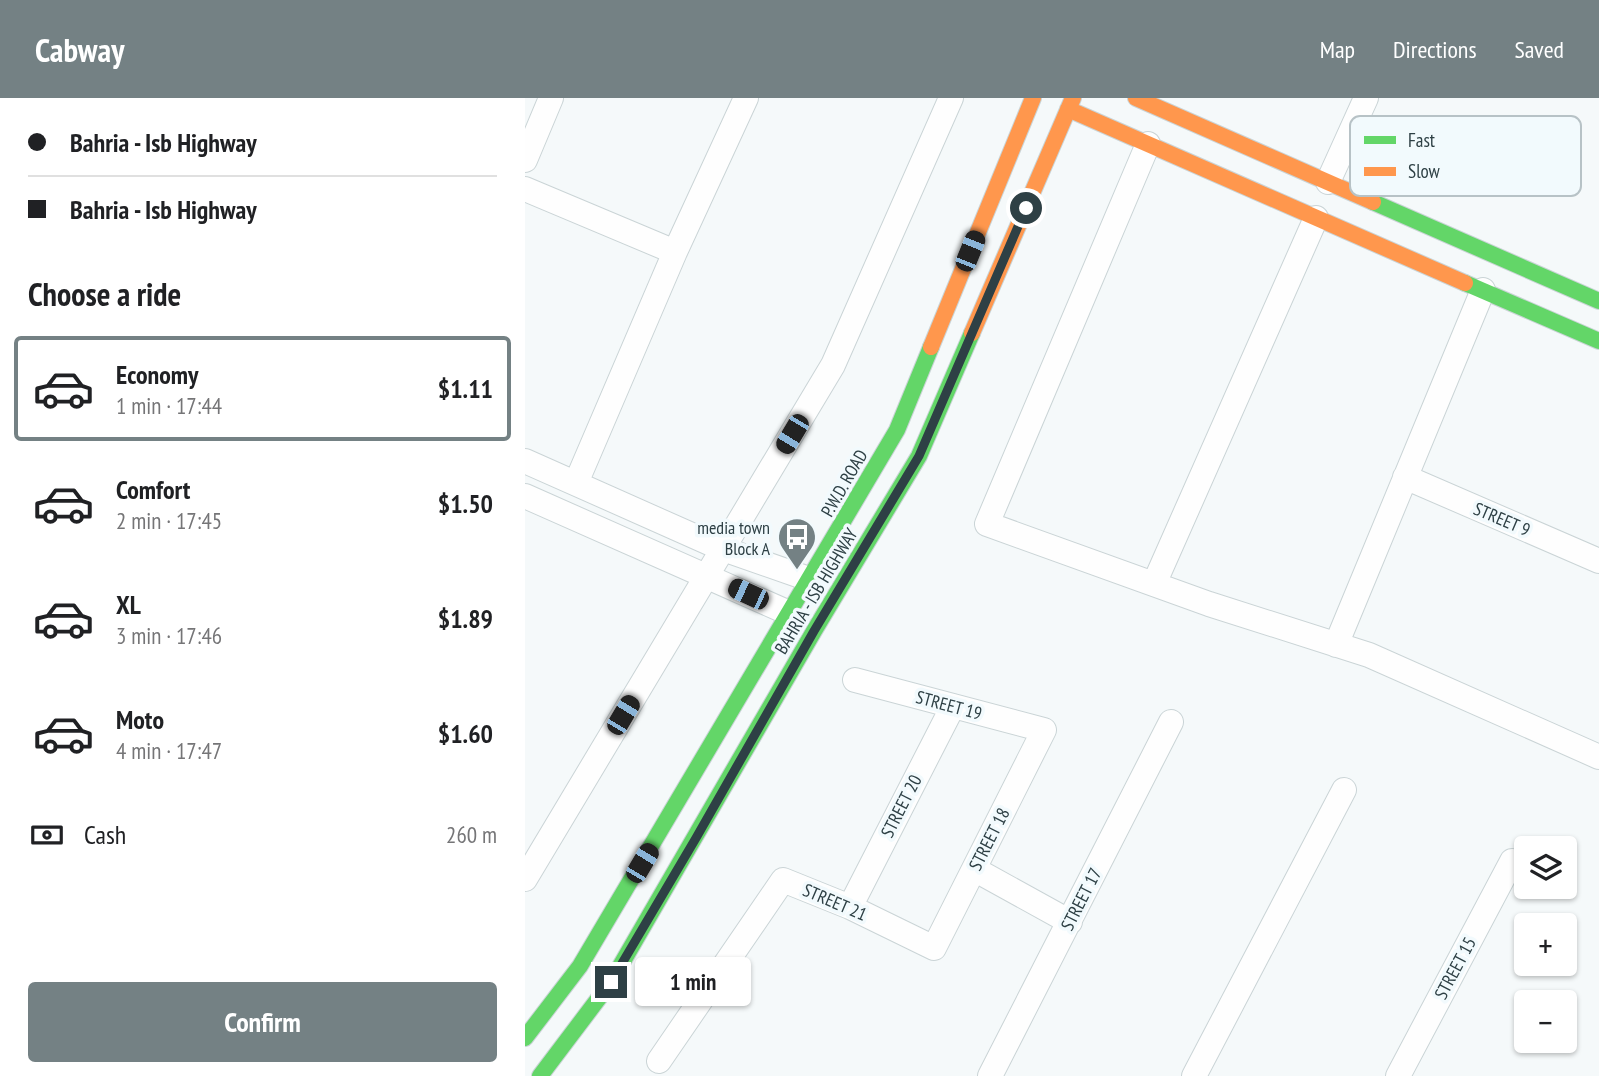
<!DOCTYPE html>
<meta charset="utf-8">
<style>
:root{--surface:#fff;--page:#f2f2f2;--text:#202124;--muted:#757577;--line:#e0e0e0;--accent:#748184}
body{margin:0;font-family:"PT Sans Narrow",sans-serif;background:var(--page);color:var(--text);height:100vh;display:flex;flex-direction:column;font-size:26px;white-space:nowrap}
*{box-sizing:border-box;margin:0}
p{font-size:23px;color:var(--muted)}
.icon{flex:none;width:38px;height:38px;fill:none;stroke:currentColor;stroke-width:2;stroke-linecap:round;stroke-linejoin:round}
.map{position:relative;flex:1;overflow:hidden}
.sheet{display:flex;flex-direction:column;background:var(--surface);width:525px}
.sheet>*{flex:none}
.hud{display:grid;align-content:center;height:154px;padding:0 28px;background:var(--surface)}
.controls{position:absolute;left:989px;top:738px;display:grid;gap:14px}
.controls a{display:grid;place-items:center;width:63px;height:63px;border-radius:7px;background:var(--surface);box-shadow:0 2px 5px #0004;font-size:35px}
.end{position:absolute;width:32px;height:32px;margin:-16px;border:9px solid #2e4045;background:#fff;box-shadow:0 0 0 4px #fff}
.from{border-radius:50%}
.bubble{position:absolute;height:49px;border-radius:7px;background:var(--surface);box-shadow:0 2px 5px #0004;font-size:23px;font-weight:700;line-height:49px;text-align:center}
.car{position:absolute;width:21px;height:42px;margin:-21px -10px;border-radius:9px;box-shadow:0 0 5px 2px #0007;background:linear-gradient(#222 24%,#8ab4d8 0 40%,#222 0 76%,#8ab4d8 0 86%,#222 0)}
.hud b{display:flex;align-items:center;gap:24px;height:66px;font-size:26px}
.hud b+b{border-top:2px solid var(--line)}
.hud i{width:18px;height:18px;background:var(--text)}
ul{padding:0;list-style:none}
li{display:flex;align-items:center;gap:21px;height:105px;margin:0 14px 10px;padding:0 14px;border:4px solid transparent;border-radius:7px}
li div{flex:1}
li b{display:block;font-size:26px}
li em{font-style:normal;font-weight:700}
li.selected{border-color:var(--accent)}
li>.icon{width:63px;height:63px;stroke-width:1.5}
h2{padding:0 28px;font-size:32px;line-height:84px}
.pay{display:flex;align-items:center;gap:18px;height:77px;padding:0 28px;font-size:26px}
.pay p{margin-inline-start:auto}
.button{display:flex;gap:14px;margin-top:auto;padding:14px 28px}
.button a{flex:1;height:80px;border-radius:7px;background:var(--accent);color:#fff;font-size:28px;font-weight:700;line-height:80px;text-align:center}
header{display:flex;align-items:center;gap:42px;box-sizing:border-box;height:98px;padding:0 35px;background:var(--accent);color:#fff}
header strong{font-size:33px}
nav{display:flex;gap:38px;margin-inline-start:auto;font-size:24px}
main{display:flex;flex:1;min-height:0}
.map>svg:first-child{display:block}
</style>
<header>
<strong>Cabway</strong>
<nav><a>Map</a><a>Directions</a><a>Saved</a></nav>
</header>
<main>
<section class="sheet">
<div class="hud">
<b><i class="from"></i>Bahria - Isb Highway</b>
<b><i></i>Bahria - Isb Highway</b>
</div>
<h2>Choose a ride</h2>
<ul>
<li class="selected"><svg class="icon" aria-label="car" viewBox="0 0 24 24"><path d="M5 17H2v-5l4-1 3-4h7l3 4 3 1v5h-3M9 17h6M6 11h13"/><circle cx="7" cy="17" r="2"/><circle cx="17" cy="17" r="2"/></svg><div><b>Economy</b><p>1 min · 17:44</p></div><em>$1.11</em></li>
<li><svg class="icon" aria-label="car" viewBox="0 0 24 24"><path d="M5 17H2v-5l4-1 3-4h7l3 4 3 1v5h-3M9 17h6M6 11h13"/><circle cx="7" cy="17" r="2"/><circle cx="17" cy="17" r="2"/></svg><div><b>Comfort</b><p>2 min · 17:45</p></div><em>$1.50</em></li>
<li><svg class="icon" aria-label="car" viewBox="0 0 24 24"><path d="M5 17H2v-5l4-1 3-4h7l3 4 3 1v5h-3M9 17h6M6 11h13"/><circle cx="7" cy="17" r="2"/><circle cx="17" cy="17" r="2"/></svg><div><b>XL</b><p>3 min · 17:46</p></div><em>$1.89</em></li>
<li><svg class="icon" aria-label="car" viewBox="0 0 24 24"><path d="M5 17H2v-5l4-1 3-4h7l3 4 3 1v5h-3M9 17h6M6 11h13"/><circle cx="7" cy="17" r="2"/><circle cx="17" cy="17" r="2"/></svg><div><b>Moto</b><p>4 min · 17:47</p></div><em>$1.60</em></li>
</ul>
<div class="pay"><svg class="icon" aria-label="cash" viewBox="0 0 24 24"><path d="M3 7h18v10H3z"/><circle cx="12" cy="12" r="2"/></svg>Cash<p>260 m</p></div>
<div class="button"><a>Confirm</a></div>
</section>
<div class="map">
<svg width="1074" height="978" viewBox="0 0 1074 978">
<rect width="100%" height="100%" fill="#f5f9fa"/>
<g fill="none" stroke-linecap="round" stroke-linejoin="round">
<defs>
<path id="street" d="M623 46 462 426 684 506 844 557 1074 659
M0 62 26 0
M803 84 841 0
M0 91 150 154
M0 363 198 451 284 481
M880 379 1074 463
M51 385 150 154 221 0
M0 398 264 515
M629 486 791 120
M811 547 958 192
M449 771 545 824
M0 781 308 267 426 0
M325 809 428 608
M134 963 258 782 325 809 409 850 519 632 330 582
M465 978 646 624
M669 978 819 692
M873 978 987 763"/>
<path id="fast" d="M848 104 1074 203
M940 185 1074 243
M0 940 55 868 372 332 406 249
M15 978 86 884 289 533 394 358 447 235"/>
<path id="slow" d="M611 0 848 104
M543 11 940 185
M447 235 548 0
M406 249 508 0"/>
</defs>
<use href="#street" stroke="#cad4d6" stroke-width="26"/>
<use href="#fast" stroke="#cad4d6" stroke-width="18"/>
<use href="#slow" stroke="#cad4d6" stroke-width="18"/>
<use href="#street" stroke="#fefefe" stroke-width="24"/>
<use href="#fast" stroke="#63d668" stroke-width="16"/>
<use href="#slow" stroke="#ff974d" stroke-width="16"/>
</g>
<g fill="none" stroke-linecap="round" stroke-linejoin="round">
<path stroke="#2e4045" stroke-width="9" d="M86 884 171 740 289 533 394 358 501 110"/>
</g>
<defs>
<symbol id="bus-pin" viewBox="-11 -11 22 30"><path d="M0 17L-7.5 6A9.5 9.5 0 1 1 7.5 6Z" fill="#748184" stroke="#f2fafd"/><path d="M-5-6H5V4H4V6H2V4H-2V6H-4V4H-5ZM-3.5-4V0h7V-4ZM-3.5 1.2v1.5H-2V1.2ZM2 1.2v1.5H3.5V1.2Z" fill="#fff"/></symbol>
</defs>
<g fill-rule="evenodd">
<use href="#bus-pin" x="250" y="417" width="44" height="60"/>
</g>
<g text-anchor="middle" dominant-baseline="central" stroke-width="7" stroke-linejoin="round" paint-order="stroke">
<g font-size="18" fill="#2e4045" stroke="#f2fafd">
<text transform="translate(319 385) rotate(-60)">P.W.D. ROAD</text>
<text transform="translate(977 421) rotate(23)">STREET 9</text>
<text transform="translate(291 493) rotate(-59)">BAHRIA - ISB HIGHWAY</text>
<text transform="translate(424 607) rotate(15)">STREET 19</text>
<text transform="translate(376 708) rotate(-63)">STREET 20</text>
<text transform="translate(464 741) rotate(-63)">STREET 18</text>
<text transform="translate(556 801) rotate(-63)">STREET 17</text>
<text transform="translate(310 804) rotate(23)">STREET 21</text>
<text transform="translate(930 870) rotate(-62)">STREET 15</text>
</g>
<g font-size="18" fill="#2e4045" stroke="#f2fafd" text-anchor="end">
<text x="245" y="429">media town<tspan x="245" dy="21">Block A</tspan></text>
</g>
</g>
<rect x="825" y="18" width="231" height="80" rx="10" fill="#f2fafd" stroke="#b7c2c6" stroke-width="2"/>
<rect x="839" y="38" width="32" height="8" fill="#63d668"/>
<rect x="839" y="69" width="32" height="9" fill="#ff974d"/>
<g font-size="19" fill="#2e4045">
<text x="883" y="49">Fast</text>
<text x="883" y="80">Slow</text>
</g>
</svg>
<div class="controls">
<a><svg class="icon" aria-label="layers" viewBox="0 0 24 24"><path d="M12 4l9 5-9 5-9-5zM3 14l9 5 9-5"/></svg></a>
<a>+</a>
<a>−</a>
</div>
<i class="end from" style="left:501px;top:110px"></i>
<i class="end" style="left:86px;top:884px"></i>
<div class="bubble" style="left:110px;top:859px;width:116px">1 min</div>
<i class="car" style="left:445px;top:153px;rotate:22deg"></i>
<i class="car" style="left:267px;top:336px;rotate:211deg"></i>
<i class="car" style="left:223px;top:496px;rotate:295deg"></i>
<i class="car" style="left:98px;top:617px;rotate:31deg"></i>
<i class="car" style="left:117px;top:765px;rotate:31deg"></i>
</div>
</main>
